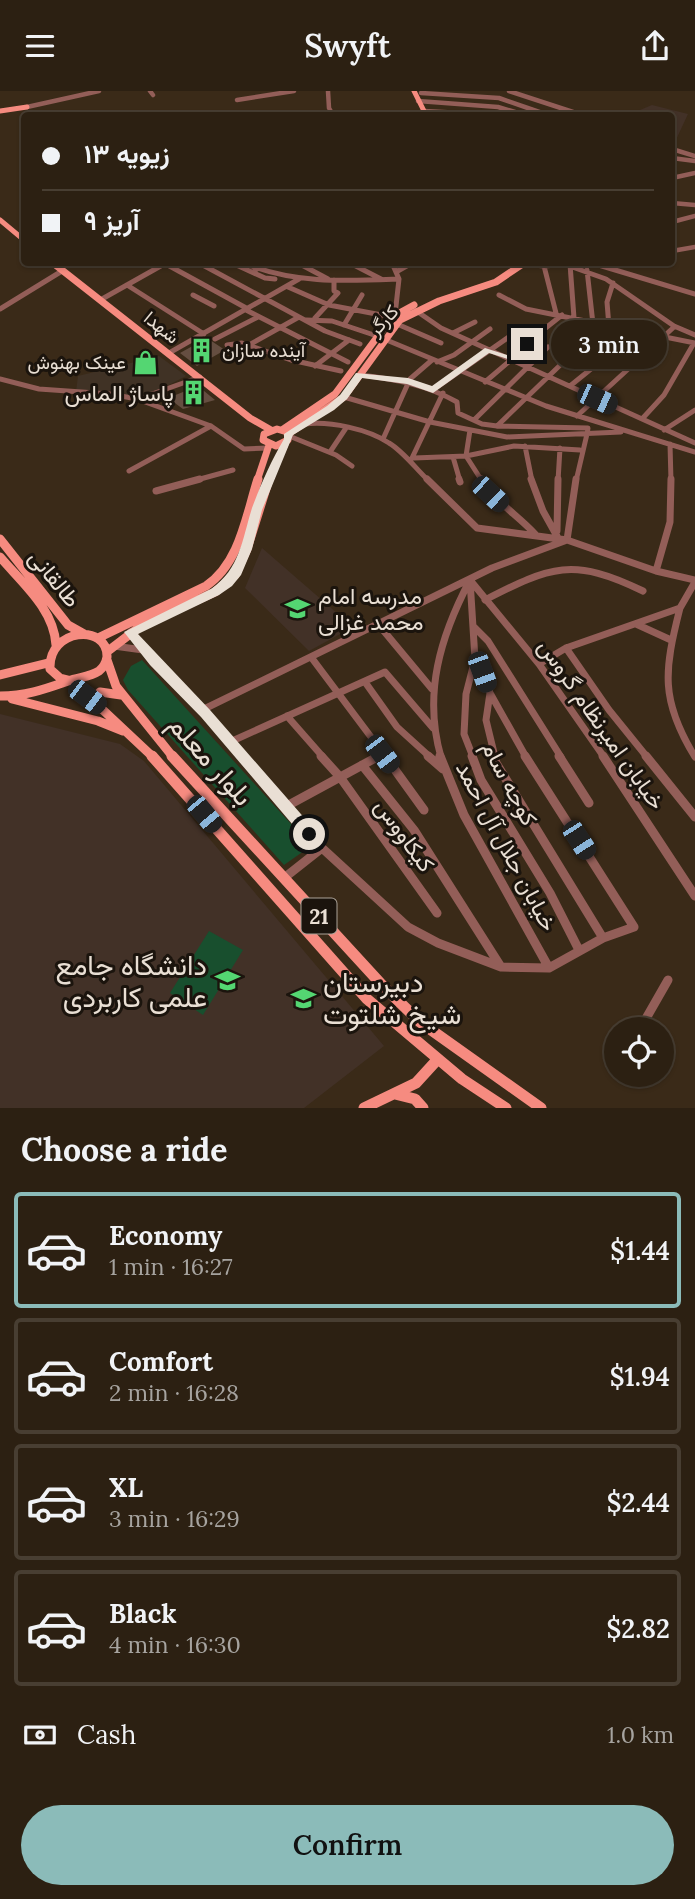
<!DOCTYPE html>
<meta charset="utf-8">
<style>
:root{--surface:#2c2012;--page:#382d20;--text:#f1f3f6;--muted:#a6a39f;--line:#483e32;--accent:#8bbbb9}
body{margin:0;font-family:Lora,Vazirmatn,serif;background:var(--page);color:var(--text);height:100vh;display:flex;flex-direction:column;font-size:26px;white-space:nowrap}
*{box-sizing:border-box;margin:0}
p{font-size:23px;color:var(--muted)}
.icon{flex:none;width:38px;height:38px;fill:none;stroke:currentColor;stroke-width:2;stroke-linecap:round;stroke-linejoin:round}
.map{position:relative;height:1017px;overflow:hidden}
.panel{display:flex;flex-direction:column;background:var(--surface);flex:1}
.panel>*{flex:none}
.hud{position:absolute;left:21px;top:21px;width:654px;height:154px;border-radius:7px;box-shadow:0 2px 5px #0004,0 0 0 2px var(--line);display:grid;align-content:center;height:154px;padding:0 21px;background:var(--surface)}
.buttons{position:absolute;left:604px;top:926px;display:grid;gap:14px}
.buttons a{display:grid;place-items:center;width:70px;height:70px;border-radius:50%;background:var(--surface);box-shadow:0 2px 5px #0004,0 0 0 2px var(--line);font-size:35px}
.end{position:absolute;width:32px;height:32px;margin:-16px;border:9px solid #e9dfd4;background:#111;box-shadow:0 0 0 4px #111}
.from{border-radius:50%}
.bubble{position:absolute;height:49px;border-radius:24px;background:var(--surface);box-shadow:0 2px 5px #0004,0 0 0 2px var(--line);font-size:23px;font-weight:600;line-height:49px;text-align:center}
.car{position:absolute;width:21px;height:42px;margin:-21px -10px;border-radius:9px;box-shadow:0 0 5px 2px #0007;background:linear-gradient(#222 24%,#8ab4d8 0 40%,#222 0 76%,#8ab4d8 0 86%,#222 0)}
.hud b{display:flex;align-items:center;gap:24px;height:66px;font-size:26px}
.hud b+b{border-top:2px solid var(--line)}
.hud i{width:18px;height:18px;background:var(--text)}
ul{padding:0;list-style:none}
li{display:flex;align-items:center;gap:21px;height:116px;margin:0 14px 10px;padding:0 7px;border:4px solid var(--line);border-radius:7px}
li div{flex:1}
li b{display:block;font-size:26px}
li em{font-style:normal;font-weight:600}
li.on{border-color:var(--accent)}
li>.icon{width:63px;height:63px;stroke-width:1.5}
h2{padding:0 21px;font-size:32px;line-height:84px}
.pay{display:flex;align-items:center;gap:18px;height:77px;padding:0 21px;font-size:26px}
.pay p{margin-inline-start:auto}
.button{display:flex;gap:14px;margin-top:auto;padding:14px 21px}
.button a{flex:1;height:80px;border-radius:42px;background:var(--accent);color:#111;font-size:28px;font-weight:600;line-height:80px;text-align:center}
header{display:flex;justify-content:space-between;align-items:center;height:91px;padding:0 21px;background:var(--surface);font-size:32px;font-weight:600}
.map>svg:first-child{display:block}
</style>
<header><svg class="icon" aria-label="menu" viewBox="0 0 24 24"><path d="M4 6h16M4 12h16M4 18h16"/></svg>Swyft<svg class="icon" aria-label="share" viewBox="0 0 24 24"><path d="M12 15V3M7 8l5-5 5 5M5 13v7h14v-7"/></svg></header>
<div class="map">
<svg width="695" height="1017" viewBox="0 0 695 1017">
<rect width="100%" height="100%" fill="#3a2a18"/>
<path fill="#403225" d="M159 265 186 285 138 310 122 305 76 301 78 285Z"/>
<path fill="#423127" d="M652 14 688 23 674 53 672 24H628Z
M262 457 353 536 309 560 245 497Z
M0 623 120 653 144 670 384 955 304 1017H0Z"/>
<path fill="#184f2e" d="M142 569 311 755 284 774 128 599 123 589 131 575Z
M209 840 243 859 203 924 170 902Z"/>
<path fill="#654e41" d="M207 247 225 259 197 275 180 262Z
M198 295 215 309 183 318 168 307Z"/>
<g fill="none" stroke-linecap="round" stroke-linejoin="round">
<path stroke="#935e58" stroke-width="4.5" d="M150 0 153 4
M328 0 329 17 333 24
M509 0 573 21
M421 2 499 7 548 24
M237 9 294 0
M418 10 498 16 525 24
M27 16 99 0
M424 20 500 24
M580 24 573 21 592 24
M672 58 695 65
M672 67 695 70
M672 87 695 82
M672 112 695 114
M672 131 695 125
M672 160 695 156"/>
<path stroke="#935e58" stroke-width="5" d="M164 172 248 218
M199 172 325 240 360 253
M232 172 265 187 275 188
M244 172C294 193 346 190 399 188
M298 172 328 188
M350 172 381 188
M392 172 399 188 395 224
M561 172 606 188 674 235 695 244
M592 172 695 203
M523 173 544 175 583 172
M544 175 556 222
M255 179 270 172
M587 179 593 233
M396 181 412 172
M127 194 204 243
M288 196 329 214 392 226
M193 204 214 215
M499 204 526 218 695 252
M102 208 166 172
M0 218 62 180
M246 219 348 271
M415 219 441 237 695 352
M315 227 338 202 334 200V189
M306 229 332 230 377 245
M397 233 441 252
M344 234 362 204
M609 236 607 211 613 192
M564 238 574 227 570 173
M453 242 475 231
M215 248 258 226
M384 248 546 315 695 361
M227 254 242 252 291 269 341 280
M249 254 299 226
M169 262 299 188
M508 267 562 224
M437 271 454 264 490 238
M315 275 349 249
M360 284C394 288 427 294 457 311L458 322 482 333 497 335 588 337 587 343
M0 288 39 298 110 303 137 308 211 335 244 358 268 357
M485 291 511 269
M570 295 607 265
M433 299 513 243
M344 306 430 331 507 346 621 341
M138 308 200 286
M577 325 674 236
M642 328 664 304 694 252
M474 329 548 256
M305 333C330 330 368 338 389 352 404 361 416 378 429 390
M497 335 579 256
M470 339 466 365 482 390
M664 339 695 319
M289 345 336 364 352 375
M383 348 410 288 432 269
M670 353 671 390
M525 355 532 390
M330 361 346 337
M453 366 460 390
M412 367 443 302
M414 367 466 365 514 355 580 359
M129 380 211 335
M193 390 233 379
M558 390 560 357
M576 390 587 343"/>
<path stroke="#935e58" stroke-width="7" d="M427 388 477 437 567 449 576 388
M459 388 460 391
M481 388C495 411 518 424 536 444
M531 388 543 420 558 447
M156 400 200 388
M557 440 558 388
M656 480 670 431 671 388
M470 489 475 568 466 603 464 643 473 666
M470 489 539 573 604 666
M485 509C551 475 573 466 643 500
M680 517C664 580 660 609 695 666
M378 533 432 598
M636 533 671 549
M474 536 488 550 561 666
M130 541 244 666
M114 555 143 559
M566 557 609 619 647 666
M476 564 490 602 486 629 495 666
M311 566 386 666
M539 573 566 557 680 517 695 491
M365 591 397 636 430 666
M490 602 526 666
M202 619 492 477 567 449 656 480 695 489
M287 625 323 666
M230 651 385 581 433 637
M376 666 382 663
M441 666C423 603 440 546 470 489"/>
<path stroke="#935e58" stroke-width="9" d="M242 665 322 757 408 836 438 852 501 876 549 877 603 847 634 836 525 665
M321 665 340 686 437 822
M385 665 424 719
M428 665 443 678
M440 665 464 724 549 877
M472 665 481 689 550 802 579 859
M494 665 496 672 603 847
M559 665 589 712
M603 665 695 805
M646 665 695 726
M362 674 414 739 501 876
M285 716 379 665
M284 787 322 757
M640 938 668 889"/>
<path stroke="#f68b80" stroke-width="5" d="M414 0 426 24
M0 20 27 16
M0 129 24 149"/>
<path stroke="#f68b80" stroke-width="7" d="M53 172 250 327 271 339
M277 338 287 341 288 349 276 355 263 349 264 343Z
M282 339 335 303 392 226 414 214
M288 343 344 306 400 229 439 210 496 191 524 172
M257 390 269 354
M268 390 285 353"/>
<path stroke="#f68b80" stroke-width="9" d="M0 448 68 534 84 543
M0 466C22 492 54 518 56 554
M98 547 206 495C240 472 246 425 258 388
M108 560 142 534 215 501 235 484 247 458 269 388
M107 569 116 595 173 666
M0 584 48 572
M72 590 153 666
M0 605C26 605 45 598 68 590 79 586 90 586 99 580 104 576 106 572 107 566 108 532 48 537 50 578L60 587 68 589
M12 608 98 630 123 640
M99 614 95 606 100 601 121 604"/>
<path stroke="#f68b80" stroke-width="11" d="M152 665 367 908 462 988 506 1017
M172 665 382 894 420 931 541 1017
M395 1003 415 1008 423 1017
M364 1017 416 992 437 969"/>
</g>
<path fill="#e9dfd4" d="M524 251 532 253 511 269 489 262 433 302 407 293 362 287 347 308 334 319 293 344 262 419 252 458 241 484 232 495 219 504 138 543 210 619 314 738V747H304L201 626 150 574 124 541 211 498C240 478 242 449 252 417 261 393 271 370 284 348V343L327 315 340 304 356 282 408 287 432 295 485 257 507 264Z"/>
<defs>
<symbol id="building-bare" viewBox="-9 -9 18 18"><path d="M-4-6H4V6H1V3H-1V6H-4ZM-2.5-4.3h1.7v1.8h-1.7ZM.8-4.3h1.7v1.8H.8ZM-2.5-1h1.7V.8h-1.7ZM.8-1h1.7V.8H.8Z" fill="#54d672" stroke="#1b140d" stroke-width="2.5" paint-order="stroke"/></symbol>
<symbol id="shop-bare" viewBox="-9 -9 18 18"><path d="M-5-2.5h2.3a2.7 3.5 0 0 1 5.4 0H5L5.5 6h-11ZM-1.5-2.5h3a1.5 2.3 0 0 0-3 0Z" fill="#54d672" stroke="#1b140d" stroke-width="2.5" paint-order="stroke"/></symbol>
<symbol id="school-bare" viewBox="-9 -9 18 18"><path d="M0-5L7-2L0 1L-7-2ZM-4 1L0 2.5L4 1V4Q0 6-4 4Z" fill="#54d672" stroke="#1b140d" stroke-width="2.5" paint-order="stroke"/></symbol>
</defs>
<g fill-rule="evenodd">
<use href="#building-bare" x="184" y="242" width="35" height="35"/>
<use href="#shop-bare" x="128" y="254" width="35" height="35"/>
<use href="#building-bare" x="176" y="284" width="35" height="35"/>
<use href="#school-bare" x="280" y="500" width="35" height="35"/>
<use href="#school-bare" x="210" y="872" width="35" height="35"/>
<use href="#school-bare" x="286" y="890" width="35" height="35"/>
</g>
<g text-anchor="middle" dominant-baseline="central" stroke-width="6" stroke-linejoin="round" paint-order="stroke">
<g font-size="19" fill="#e9dfd4" stroke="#1b140d">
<text transform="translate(383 229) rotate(-47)">کارگر</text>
<text transform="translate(162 236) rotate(39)">شهدا</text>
</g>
<g font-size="19" fill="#e9dfd4" stroke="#1b140d" text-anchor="start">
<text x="222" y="259">آینده سازان</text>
<text x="126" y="271" text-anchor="end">عینک بهنوش</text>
</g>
<rect fill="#1b140d" stroke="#aba298" stroke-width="2" x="301.5" y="807.5" width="35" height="35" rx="5"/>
<g font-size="21" font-weight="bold" fill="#e9dfd4">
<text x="319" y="825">21</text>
</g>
<g font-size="23" fill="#e9dfd4" stroke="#1b140d" text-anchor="end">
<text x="174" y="301">پاساژ الماس</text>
<text x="318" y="504" text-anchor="start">مدرسه امام<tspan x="318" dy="26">محمد غزالی</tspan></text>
</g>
<g font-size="23" fill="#e9dfd4" stroke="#1b140d">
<text transform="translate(55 487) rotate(51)">طالقانی</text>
<text transform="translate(602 633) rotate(55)">خیابان امیرنظام گروس</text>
<text transform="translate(510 692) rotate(62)">کوچه سام</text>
<text transform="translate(405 744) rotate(54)">کیکاووس</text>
<text transform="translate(507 755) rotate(62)">خیابان جلال آل احمد</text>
</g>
<g font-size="28" fill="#e9dfd4" stroke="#1b140d">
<text transform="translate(211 669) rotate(48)">بلوار معلم</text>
</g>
<g font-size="28" fill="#e9dfd4" stroke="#1b140d" text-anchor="end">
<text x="207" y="874">دانشگاه جامع<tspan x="207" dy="32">علمی کاربردی</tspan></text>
<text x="323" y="891" text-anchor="start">دبیرستان<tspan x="323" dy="32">شیخ شلتوت</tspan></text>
</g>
</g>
</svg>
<div class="buttons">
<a><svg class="icon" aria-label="locate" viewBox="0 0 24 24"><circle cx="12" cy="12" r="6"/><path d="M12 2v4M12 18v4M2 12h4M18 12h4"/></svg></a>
</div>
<i class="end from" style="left:309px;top:743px"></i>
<i class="end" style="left:527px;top:253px"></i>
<div class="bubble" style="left:551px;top:229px;width:116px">3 min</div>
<i class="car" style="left:597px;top:308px;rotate:114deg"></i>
<i class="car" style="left:490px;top:403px;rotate:133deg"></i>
<i class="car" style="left:482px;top:581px;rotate:160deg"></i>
<i class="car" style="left:87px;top:606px;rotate:127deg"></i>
<i class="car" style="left:382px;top:663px;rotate:143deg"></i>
<i class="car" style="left:204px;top:723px;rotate:140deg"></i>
<i class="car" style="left:579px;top:749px;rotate:147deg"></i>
<div class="hud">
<b><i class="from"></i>زیویه ۱۳</b>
<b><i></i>آریز ۹</b>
</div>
</div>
<section class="panel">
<h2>Choose a ride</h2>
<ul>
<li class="on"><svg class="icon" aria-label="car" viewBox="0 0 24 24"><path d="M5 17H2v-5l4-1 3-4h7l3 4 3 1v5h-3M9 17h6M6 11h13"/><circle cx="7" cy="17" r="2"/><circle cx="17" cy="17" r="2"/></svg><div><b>Economy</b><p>1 min · 16:27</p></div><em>$1.44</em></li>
<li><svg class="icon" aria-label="car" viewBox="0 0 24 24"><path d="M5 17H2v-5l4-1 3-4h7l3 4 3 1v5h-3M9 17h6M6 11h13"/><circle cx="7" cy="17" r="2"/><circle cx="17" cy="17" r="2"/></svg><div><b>Comfort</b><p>2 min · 16:28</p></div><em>$1.94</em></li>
<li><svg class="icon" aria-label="car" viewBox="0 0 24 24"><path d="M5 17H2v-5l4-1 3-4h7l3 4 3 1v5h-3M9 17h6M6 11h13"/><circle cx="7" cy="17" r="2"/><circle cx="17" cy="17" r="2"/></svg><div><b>XL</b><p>3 min · 16:29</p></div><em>$2.44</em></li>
<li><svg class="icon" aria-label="car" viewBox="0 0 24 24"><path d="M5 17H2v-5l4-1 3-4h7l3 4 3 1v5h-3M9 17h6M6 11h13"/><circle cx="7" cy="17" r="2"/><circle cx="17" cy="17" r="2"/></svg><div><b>Black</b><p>4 min · 16:30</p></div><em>$2.82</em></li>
</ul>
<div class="pay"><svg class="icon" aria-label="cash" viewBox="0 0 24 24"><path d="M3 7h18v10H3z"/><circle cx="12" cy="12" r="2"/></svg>Cash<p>1.0 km</p></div>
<div class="button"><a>Confirm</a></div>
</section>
